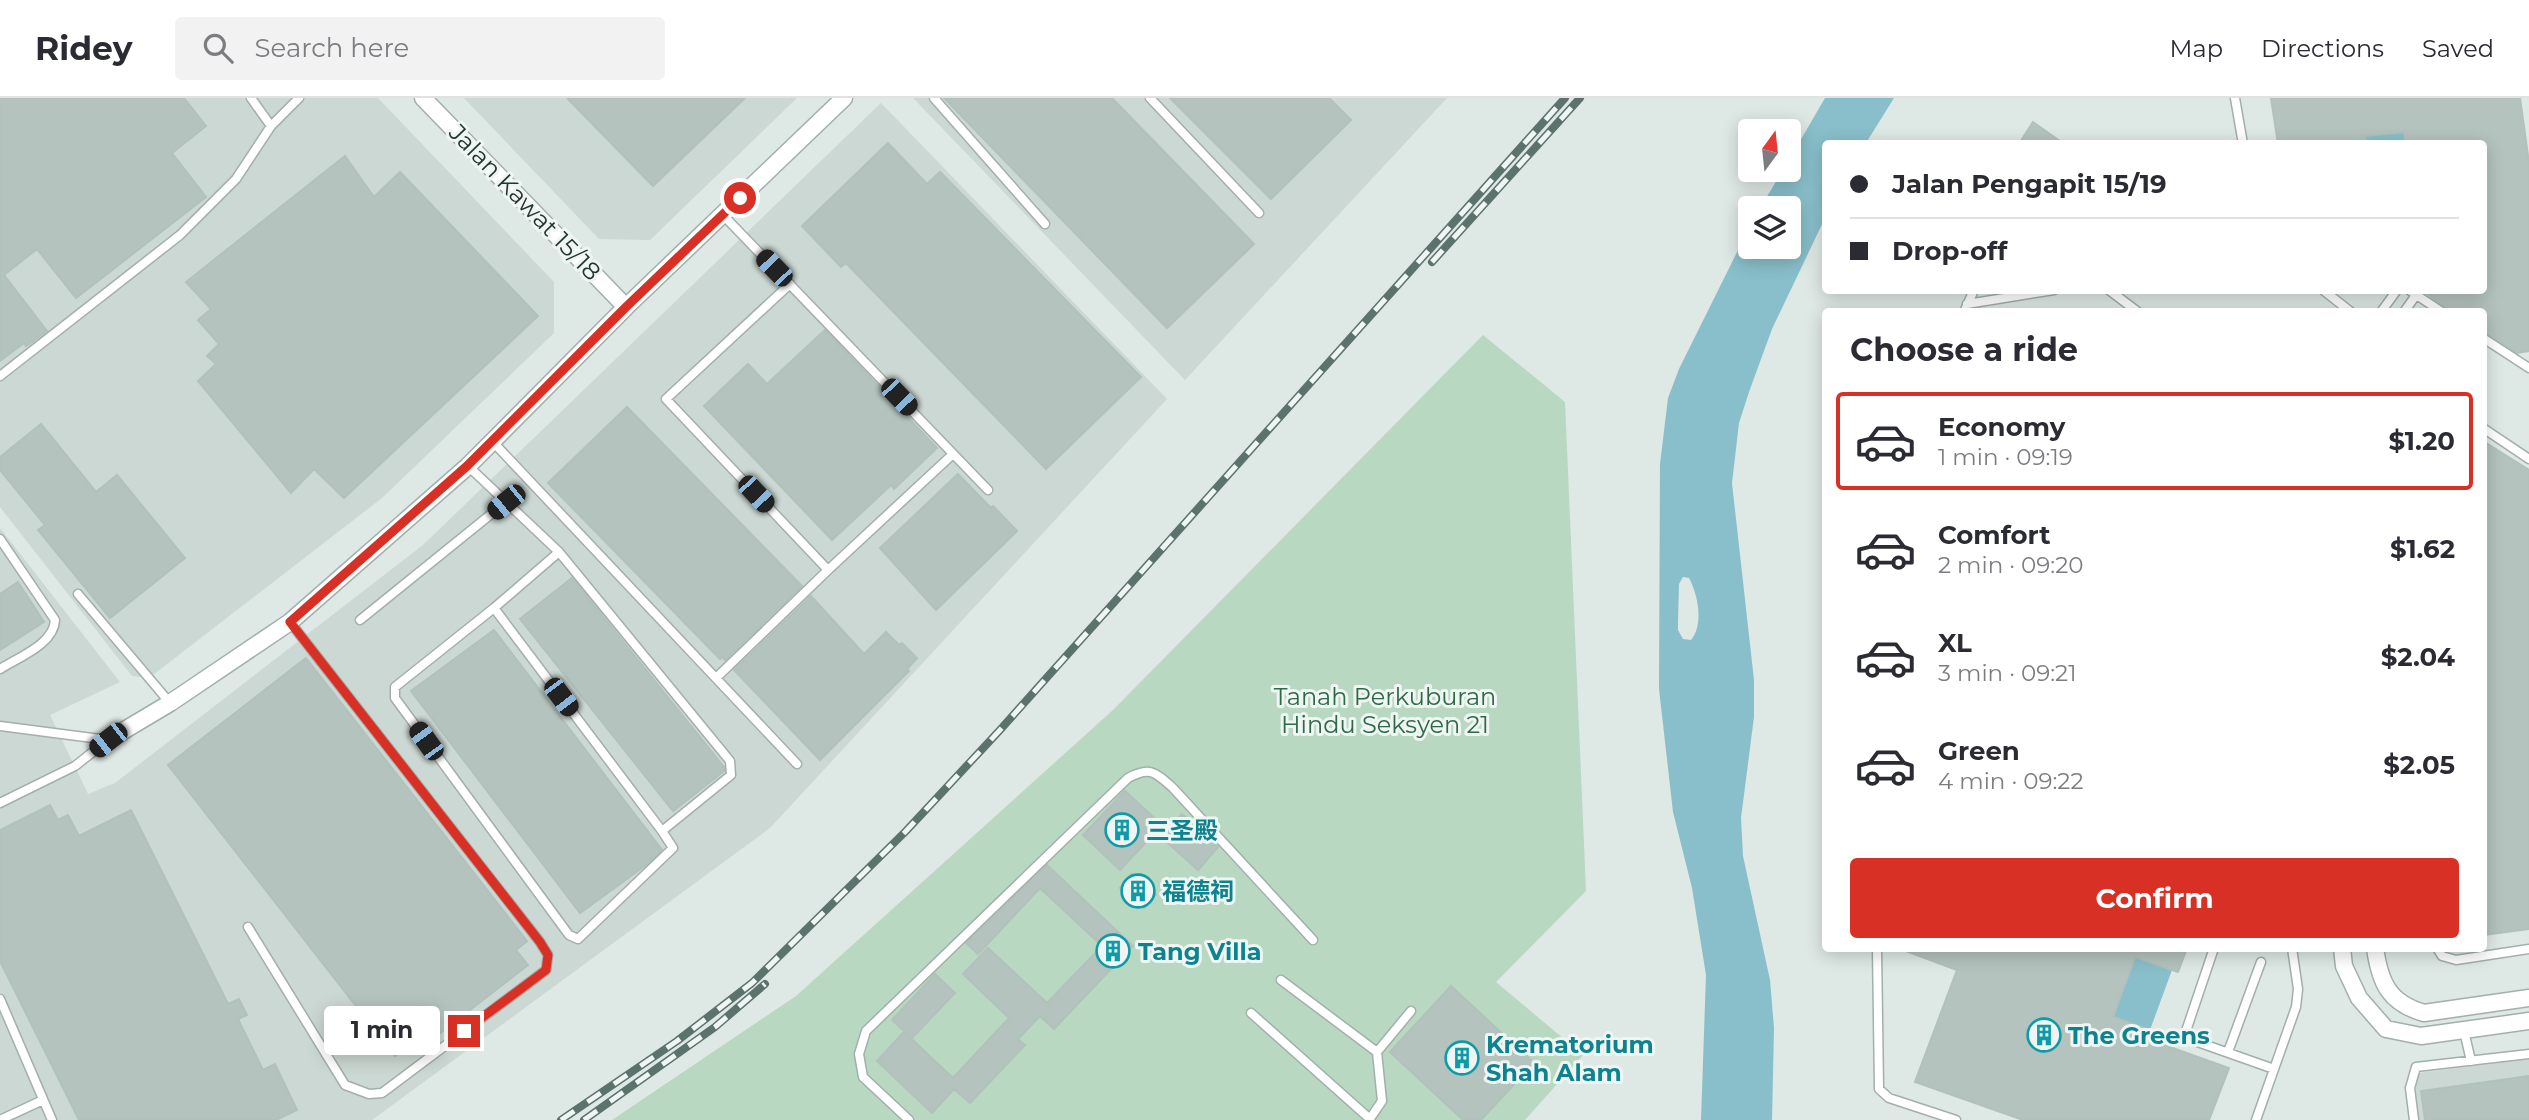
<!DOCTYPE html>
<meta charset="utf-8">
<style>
:root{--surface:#fff;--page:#f2f2f3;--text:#2b2b33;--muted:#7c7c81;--line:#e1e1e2;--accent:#d93025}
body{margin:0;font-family:Montserrat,"Noto Sans SC",sans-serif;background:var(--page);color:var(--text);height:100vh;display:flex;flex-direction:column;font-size:26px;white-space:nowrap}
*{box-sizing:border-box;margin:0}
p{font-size:23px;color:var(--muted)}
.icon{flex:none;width:38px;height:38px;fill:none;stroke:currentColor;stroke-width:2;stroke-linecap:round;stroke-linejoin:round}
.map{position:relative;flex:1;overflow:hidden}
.panel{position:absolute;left:1822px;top:210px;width:665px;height:644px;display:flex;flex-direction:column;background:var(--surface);border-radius:7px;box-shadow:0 4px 18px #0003}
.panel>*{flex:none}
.guide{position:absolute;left:1822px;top:42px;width:665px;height:154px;border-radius:7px;box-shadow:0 4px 18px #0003;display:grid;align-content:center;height:154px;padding:0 28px;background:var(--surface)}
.needle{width:46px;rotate:15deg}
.tools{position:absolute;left:1738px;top:21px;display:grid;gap:14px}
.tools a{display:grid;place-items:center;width:63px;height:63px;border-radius:7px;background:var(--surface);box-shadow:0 4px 18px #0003;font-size:35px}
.end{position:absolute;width:32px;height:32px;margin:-16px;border:9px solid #d93025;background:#fff;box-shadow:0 0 0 4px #fff}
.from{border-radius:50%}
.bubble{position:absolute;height:49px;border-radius:7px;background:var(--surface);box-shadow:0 4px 18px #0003;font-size:23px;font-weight:700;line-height:49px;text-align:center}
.car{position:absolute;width:21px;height:42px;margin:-21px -10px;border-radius:9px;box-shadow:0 0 5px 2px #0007;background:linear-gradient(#222 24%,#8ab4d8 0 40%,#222 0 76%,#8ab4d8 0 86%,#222 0)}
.guide b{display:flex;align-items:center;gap:24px;height:66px;font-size:26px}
.guide b+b{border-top:2px solid var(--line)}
.guide i{width:18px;height:18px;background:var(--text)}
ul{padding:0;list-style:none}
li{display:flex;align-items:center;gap:21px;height:98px;margin:0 14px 10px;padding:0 14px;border:4px solid transparent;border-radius:7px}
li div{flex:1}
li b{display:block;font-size:26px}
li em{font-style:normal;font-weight:700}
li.selected{border-color:var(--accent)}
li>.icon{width:63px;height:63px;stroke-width:1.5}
h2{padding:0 28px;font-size:32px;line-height:84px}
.action{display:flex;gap:14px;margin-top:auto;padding:14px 28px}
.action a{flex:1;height:80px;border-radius:7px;background:var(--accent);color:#fff;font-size:28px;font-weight:700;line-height:80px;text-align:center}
header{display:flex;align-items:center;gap:42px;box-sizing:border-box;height:98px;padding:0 35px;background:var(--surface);border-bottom:2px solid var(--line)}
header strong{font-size:33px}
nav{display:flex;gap:38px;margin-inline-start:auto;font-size:24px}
.search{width:490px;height:63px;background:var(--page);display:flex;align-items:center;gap:18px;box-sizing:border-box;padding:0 24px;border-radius:7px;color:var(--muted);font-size:26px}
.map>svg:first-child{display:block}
</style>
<header>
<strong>Ridey</strong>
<div class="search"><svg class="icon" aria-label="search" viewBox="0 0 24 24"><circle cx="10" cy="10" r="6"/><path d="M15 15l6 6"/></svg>Search here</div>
<nav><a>Map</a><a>Directions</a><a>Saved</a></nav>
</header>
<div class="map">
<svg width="2529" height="1022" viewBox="0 0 2529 1022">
<rect width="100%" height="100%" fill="#dee8e4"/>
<path fill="#ccd8d3" d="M0 0H378L554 184V235L382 400 149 580 132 578 0 409Z
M464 0H797L650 142 599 141Z
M913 0H1447L1185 282Z
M881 5 1167 301 770 730 372 1022H0V430L120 584 50 617 88 696 115 685 423 447Z
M2529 961V1022H2419L2415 992 2418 975Z"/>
<path fill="#b8d8c1" d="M1483 237 1565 304 1586 793 1496 884 1583 957 1525 1022H612L796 898 1113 612Z"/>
<path fill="#89bfca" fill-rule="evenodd" d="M1825 0H1894L1866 45 1825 46V120L1772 231 1749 294 1739 325 1732 385 1754 582V619L1741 720 1743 758 1770 882 1774 930 1772 1022H1701L1706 877 1692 790 1673 714 1659 591 1660 366 1668 300 1679 271 1750 128V149H1788V110H1760L1783 72H1788L1789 62ZM1683 479 1689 480C1698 496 1704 527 1691 542L1683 541 1678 532V523L1679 486Z
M2404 34 2405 45H2366L2365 38Z
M2135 859 2172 872 2150 932 2113 919Z"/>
<path fill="#b4c3bd" stroke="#b1c1bb" stroke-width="2" d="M0 0H184L206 28 172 55 206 99 76 200 37 151 4 177 47 233 26 248 24 245 0 263Z
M567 0H745L653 88Z
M944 0H1112L1254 146 1167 230Z
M1170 0H1329L1351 22 1271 101Z
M2271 0H2520L2529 65V253L2517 255 2483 233V214H2452L2422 192H2483V46H2405L2404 34 2365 38 2366 46H2278Z
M2033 24 2064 46H2019Z
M888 45 927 86 940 74 1141 279 1046 371 846 165 841 169 802 128Z
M345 58 374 99 400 74 538 218 344 400 314 371 291 395 198 283 216 266 207 258 219 246 198 222 211 211 186 184Z
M825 232 937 350 894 391 891 387 832 442 704 308 748 266 767 286Z
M627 309 802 488 725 562 722 559 720 561 548 385Z
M41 326 96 394 117 377 185 460 110 520 38 432 45 427 0 372V359Z
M2483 343 2529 372V831L2483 837Z
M958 376 991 410 993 408 1017 433 936 512 880 450Z
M572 480 724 669V673L673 713 520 521Z
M18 484 44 524 0 552V496Z
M811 498 864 556 886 534 899 547 902 545 917 560 907 571 909 573 820 662 734 572Z
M494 532 662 752 646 767 580 815 411 593Z
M306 560 527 843 516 852 528 867 417 953 411 945 395 958 168 667Z
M1125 693 1162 727 1120 772 1083 737Z
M50 707 58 722 68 717 79 738 131 712 228 906 239 901 247 917 238 921 263 972 275 966 297 1012 276 1022H79L0 863V732Z
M1182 716 1218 749 1198 772 1161 739Z
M1047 767 1133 848 1054 931 1040 918 1018 941 1025 947 970 1005 954 991 932 1015 877 963 904 934 953 980 1009 920 963 876 988 850 1047 905 1102 848 1040 790 978 856 966 845Z
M1132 776 1156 796 1144 810 1120 790Z
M1904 850H2187L2178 874 2135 859 2113 919 2156 934 2153 943 2229 970 2209 1022H2023L1915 984 1957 872 1903 852Z
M935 876 955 895 912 940 892 922Z
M1451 888 1534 965 1481 1022H1463L1390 954Z
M2529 978V1022H2425L2421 993Z"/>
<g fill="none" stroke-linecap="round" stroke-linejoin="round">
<defs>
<path id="lane" d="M251 0 271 28 299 0
M934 0 1045 126
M1150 0 1259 115
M2235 0 2243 46
M722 116 988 392
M790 186 666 301 828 472 953 356
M2109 192 2138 214
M2323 192 2351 214
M2409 192 2442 214
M1967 206 2054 192
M1964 214 1974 192
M2381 214 2397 192
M2404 214 2416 197
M2483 240 2529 270
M0 278 180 137 236 81 271 28
M2483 330 2529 361
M492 343 797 666
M468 368 559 454 730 663 731 677 662 733
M0 441 55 522C54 546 19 559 0 571
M78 496 170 605
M494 510 662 733 673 750 578 841 569 837 395 600V589L494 510 559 454
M360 522 506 404
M716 580 828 472
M0 628 108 642
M0 705 75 668 108 642
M248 829 345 987 369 996 382 995 546 872 548 857 540 844 290 524
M1877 850 1879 991 1889 1000 1956 1022
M2214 850 2186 933 2189 941 2274 971
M2437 850 2442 858 2456 862 2529 851
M1281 882 1377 954
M0 901 52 1022
M1251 915 1370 1021
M2464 933 2471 963
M2228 954 2261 864
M0 1022 43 1002
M909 1022 863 979 859 956 866 933 1128 680C1150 668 1155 674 1173 690L1313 842
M1369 1022 1382 1003 1377 954 1411 913
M2256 1022 2296 909 2298 891 2292 850
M2414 1022 2410 990 2416 969 2529 956"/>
<path id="street" d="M423 0 626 209
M108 642 170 605 290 524 468 368 626 209 844 0
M2342 850 2344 868 2359 900 2386 931 2421 938 2529 923
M2375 850C2380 885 2389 905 2424 915L2529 900"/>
</defs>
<use href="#lane" stroke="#a2afab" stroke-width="11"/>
<use href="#street" stroke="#a2afab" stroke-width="19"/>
<use href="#lane" stroke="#fff" stroke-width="8"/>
<use href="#street" stroke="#fff" stroke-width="16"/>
<defs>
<path id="rail" d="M1432 164 1580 0
M561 1022 677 943 752 885 906 733 1000 632 1565 0
M584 1022 715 929 765 886"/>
</defs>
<use href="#rail" stroke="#5b726d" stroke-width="8"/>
<use href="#rail" stroke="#eef5f2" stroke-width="5" stroke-dasharray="16" stroke-linecap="butt"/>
</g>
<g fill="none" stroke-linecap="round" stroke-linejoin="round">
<path stroke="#d93025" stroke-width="9" d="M464 933 546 872 548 857 540 844 290 524 467 368 626 209 740 100"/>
</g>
<defs>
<symbol id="building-ring" viewBox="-11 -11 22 22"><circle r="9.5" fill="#eef5f2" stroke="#0f9aa8" stroke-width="1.5"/><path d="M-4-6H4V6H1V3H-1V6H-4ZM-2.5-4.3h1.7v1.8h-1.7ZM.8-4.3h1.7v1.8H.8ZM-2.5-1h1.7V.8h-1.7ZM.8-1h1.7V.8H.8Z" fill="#0f9aa8"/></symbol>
</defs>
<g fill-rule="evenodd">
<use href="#building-ring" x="1103" y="713" width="38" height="38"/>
<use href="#building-ring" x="1119" y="774" width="38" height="38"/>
<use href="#building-ring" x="1094" y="834" width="38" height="38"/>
<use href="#building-ring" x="2025" y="918" width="38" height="38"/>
<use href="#building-ring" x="1443" y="941" width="38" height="38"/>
</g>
<g text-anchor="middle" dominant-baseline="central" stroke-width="6" stroke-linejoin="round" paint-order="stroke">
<g font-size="24" fill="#213631" stroke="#eef5f2">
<text transform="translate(525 104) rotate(46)">Jalan Kawat 15/18</text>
</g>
<g font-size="24" fill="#2f6a47" stroke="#eef5f2">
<text x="1385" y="598">Tanah Perkuburan<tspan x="1385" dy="28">Hindu Seksyen 21</tspan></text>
</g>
<g font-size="24" font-weight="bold" fill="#0d838f" stroke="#eef5f2" text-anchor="start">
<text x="1146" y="732">三圣殿</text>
<text x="1162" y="793">福德祠</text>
<text x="1138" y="853">Tang Villa</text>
<text x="2068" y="937">The Greens</text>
<text x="1486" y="946">Krematorium<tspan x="1486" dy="28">Shah Alam</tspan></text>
</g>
</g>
</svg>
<div class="tools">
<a><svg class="needle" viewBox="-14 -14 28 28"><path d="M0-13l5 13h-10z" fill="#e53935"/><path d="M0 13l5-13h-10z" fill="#7c7c81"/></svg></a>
<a><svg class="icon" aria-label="layers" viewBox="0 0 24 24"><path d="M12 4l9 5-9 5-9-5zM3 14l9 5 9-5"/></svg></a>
</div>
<i class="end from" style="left:740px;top:100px"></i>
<i class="end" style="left:464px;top:933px"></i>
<div class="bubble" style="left:324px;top:908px;width:116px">1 min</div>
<i class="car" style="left:774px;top:170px;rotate:316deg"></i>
<i class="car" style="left:899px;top:299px;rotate:136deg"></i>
<i class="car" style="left:756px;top:396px;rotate:137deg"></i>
<i class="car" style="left:506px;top:404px;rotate:231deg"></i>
<i class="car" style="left:561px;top:599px;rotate:143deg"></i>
<i class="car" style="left:108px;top:642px;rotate:232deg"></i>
<i class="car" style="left:426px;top:643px;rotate:324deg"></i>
<div class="guide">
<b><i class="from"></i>Jalan Pengapit 15/19</b>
<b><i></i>Drop-off</b>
</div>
<section class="panel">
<h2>Choose a ride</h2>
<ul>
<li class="selected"><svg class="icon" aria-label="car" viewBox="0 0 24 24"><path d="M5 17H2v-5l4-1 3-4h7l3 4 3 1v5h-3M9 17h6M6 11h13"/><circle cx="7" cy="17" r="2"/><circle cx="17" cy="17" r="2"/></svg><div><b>Economy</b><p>1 min · 09:19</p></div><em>$1.20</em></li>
<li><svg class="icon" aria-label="car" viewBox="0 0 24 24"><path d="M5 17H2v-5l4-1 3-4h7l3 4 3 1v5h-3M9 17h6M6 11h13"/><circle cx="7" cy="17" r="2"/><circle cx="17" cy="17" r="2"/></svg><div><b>Comfort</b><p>2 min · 09:20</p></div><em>$1.62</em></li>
<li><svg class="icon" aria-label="car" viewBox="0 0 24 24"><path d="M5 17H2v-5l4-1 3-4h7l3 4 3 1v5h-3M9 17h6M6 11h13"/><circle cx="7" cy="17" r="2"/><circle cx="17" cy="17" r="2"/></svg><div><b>XL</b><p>3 min · 09:21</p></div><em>$2.04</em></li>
<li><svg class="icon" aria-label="car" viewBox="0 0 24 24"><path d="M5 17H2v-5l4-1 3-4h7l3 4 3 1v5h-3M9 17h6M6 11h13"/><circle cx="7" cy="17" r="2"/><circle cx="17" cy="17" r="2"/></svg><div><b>Green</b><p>4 min · 09:22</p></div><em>$2.05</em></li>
</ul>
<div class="action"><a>Confirm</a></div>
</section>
</div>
